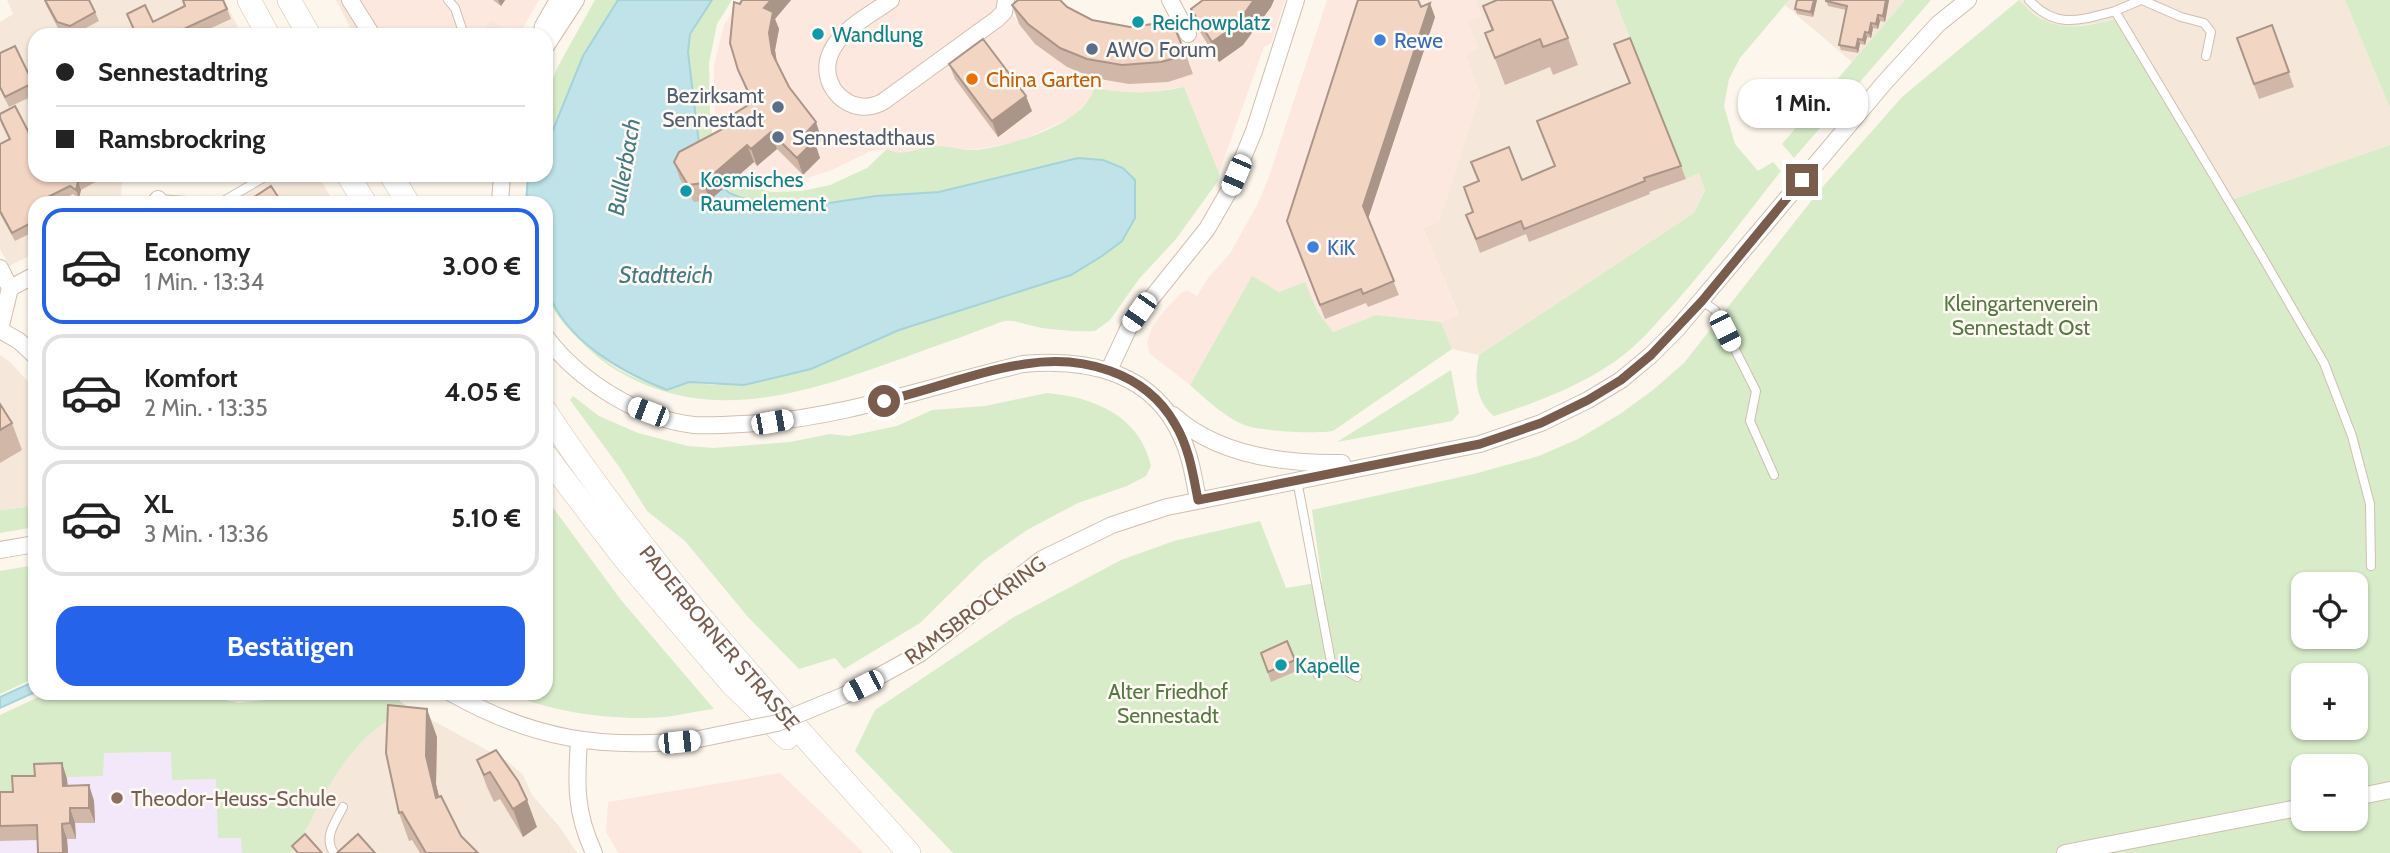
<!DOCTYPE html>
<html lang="de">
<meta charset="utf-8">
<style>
:root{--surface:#fff;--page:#f2f2f2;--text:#222;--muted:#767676;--line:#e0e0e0;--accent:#2563eb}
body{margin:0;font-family:Cabin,sans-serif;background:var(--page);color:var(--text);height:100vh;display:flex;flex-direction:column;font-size:26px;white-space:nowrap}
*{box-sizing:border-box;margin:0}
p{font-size:23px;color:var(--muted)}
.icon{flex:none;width:38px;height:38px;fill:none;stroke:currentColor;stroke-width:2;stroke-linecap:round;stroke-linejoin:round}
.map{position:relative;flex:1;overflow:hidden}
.sheet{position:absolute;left:28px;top:196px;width:525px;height:504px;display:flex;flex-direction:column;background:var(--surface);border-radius:21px;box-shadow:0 2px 5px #0004}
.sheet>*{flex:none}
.top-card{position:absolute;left:28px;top:28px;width:525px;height:154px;border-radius:21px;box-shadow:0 2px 5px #0004;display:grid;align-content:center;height:154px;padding:0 28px;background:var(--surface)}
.fabs{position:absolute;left:2291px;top:572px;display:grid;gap:14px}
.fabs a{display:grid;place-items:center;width:77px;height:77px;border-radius:14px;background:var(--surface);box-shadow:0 2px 5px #0004;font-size:35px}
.end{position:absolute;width:32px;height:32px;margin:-16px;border:9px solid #7a5c4d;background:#fff;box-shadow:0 0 0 4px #fff}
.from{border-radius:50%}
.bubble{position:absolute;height:49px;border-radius:21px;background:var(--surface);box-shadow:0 2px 5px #0004;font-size:23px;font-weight:800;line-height:49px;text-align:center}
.car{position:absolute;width:21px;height:42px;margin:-21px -10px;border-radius:9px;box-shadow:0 0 5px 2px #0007;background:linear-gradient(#fff 24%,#345 0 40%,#fff 0 76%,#345 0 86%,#fff 0)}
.top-card b{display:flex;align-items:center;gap:24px;height:66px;font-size:26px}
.top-card b+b{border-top:2px solid var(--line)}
.top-card i{width:18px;height:18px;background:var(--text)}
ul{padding:12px 0 0;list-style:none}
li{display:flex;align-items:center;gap:21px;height:116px;margin:0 14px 10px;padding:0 14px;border:4px solid var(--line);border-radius:21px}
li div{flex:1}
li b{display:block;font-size:26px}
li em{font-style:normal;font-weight:800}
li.active{border-color:var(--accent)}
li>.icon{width:63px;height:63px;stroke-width:1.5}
.action{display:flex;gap:14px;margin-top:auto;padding:14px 28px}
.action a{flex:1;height:80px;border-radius:21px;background:var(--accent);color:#fff;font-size:28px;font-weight:800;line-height:80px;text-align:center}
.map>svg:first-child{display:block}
</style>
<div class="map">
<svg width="2390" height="853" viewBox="0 0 2390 853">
<rect width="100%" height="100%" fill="#fdf6ec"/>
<path fill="#f5e8da" d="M7 0H224L242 35H35V175H126L122 178 121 203H35V253L9 266 0 249V22L13 14Z
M336 0H361L379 28 386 35H354Z
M1475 0H1615L1686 179 1699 173 1705 189 1694 213 1479 355 1452 349 1441 322 1458 314 1423 228 1439 221 1480 94 1465 54 1468 22 1481 16Z
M1789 0H1905L1852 62 1785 5Z
M2020 0H2345L2390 108V145L2225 202 2116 20 2071 27 2051 25 2033 13Z
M491 19 511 35H454L464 31Z
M264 175H318L334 203H214Z
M0 355 10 362 35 389V506L0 510Z
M406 706 507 761 523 775 532 795 559 826 577 853H291L303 839 311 818 333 778 354 750 375 729Z"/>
<path fill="#fde8e0" d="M361 0H539L519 35H511L491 19 484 29 478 28 454 35H386L379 28Z
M740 0H1001L1019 24 1060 15 1179 39 1198 29 1228 0H1285L1271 43 1264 47 1219 173 1184 87 1145 93H1119L1095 88 1092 97 1072 117 1020 141 974 150 930 147 906 154 894 153 887 149 871 151 832 170 786 185 765 184 749 178H735L721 146 714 105V65L724 25Z
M1327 0H1475L1482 16 1468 22 1479 49 1465 54 1480 94 1439 222 1423 228 1458 315 1441 322 1376 315 1333 332 1318 312 1305 282 1279 292 1252 277 1190 385 1150 354 1147 343 1152 327 1163 312 1181 293 1187 290 1197 296 1208 278 1231 252 1258 203 1268 179Z
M780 773 864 853H618L606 832 608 802Z"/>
<path fill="#f3e8fa" d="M171 752 217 778 218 838H242V853H0V806L103 753Z"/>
<path fill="#d8ecc9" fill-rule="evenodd" d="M595 0H618L583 56 546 147V98L557 68Z
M712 0H732L717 24 709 63 710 118 714 147 742 183 771 192 802 191 830 185 867 168 887 149C904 158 916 148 933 146 948 145 962 151 976 150 1009 146 1085 125 1094 88 1126 94 1153 94 1184 87L1219 173 1218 181 1176 239 1139 279 1110 320 1095 331C1080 332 1053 330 1037 327 1027 325 1015 320 1005 321 999 322 991 326 985 328 967 335 948 342 930 348 839 381 736 425 641 383 623 375 606 365 592 352 575 336 548 312 546 288 559 313 582 341 604 359 621 374 646 382 667 390L689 382 714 385 852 352 899 330 1122 241C1141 207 1138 203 1123 168L1103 160 1078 158 939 192 876 196 809 206 780 205 742 198 729 193 711 173 700 152 688 52 689 34Z
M1615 0H1789L1740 58 1729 79 1724 106 1735 144 1758 171 1773 162 1781 171C1742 220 1705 271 1662 317 1647 334 1631 351 1611 364 1575 388 1535 403 1494 416 1475 400 1474 378 1479 355L1694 213 1705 190 1699 173 1686 179Z
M1905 0H1931L1794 158 1782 144Z
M2019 0C2024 4 2029 11 2035 15 2061 33 2087 26 2116 19L2225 202 2390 145V853H953L855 751 875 710 1014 617 1121 560 1174 541 1260 521 1286 588 1322 582 1312 510 1474 474 1539 456 1578 439 1620 414 1653 390 1684 363 1819 191 1903 96ZM2303 584H2356V637H2303ZM2303 676H2356V728H2303ZM2303 766H2356V819H2303Z
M2345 0H2390V108Z
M1252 276 1279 292 1305 282 1318 312 1333 332 1376 315 1441 322 1452 349 1333 431C1316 434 1259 431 1244 425 1224 417 1206 399 1190 385Z
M1451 370 1459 413 1452 421 1337 442Z
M1047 393C1094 397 1140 416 1151 466L1146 476 1127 486 1078 503 1027 530 983 561 920 623 844 669 835 658 799 669 748 617 685 541 647 511 620 468 570 400 573 396 599 416 638 433 688 446 714 448 790 442 830 434 849 436 897 426 932 410 985 406Z
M546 498 621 600 714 709C697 711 681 715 665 717 615 721 554 713 508 693H546Z
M35 506V527L0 533V510Z
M35 565V678L0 694V571Z
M47 693H195L239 703 280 698 290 693H391L406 706C396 714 386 721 376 729 360 742 345 760 334 778 317 802 309 831 291 853H242L241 838H218L216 779 172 780 171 752 104 753 103 776 39 778 0 806V715Z"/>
<path fill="#bfe3e8" stroke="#a5d3da" stroke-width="2" d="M618 0H712L690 34 688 52 700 152 711 173 729 193 742 198 780 205 809 206 876 196 939 192 1078 158 1103 160 1123 168 1135 180V218L1122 241 1102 256 1071 275 899 330 811 369 744 385 689 382 667 390C621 372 564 340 547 289 544 281 546 271 546 262 546 243 546 223 546 203H526L528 176 546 175V147L583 56Z
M35 681V692L0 708V697Z"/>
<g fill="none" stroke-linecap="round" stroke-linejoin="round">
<defs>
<path id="lane" d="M448 0 455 8 464 35
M2029 0C2056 30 2081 20 2115 11L2260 253 2324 363 2352 436 2370 504 2371 566
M2142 0 2181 17 2204 23 2211 32 2206 56
M2115 11 2141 0
M158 199 216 203
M220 203 268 175
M1702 301 1715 310 1756 391 1750 421 1774 475
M1297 480 1331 662 1357 677
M1318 675 1331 662
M334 853C323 837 335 823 343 807"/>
<path id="street" d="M350 0 372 35
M891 0C872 14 843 28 832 50 814 84 851 121 884 101L997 19 1004 12 1006 0
M1170 0 1188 34
M541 35 543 26 558 0
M546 46 576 0
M155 203 158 199
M500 203 502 175
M0 268 10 288
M0 329 10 288 35 275
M0 330 19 341 35 356
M546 337C578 380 639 419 694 425 709 426 726 425 742 424 838 420 930 386 1023 364 1088 358 1154 372 1182 438 1191 458 1194 479 1198 500
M1109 370 1130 325 1207 229 1230 189 1254 131 1296 0
M1173 415C1218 456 1284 464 1342 463
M0 550 35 544
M451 693C532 739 602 750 694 740
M845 695 921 653 1042 559 1112 525 1167 507 1480 444 1541 423 1588 400 1621 380 1651 355 1677 329 1885 82 1938 24 1968 0
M579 741C576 784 575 812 594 853
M2356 797 2390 790
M2065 853 2303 807"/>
<g id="secondary">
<path d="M249 0 268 35"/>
<path d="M289 0 309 35"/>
<path d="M348 175 365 203"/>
<path d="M391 175 408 203"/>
<path id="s1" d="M546 412C651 571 782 711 909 853"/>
<path d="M546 456 624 558 731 683 787 738"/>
</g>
</defs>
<use href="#lane" stroke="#d1beb0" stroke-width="10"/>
<use href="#street" stroke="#d1beb0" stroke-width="18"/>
<use href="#secondary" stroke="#d6c0b0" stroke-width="24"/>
<use href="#lane" stroke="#fff" stroke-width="8"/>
<use href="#street" stroke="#fff" stroke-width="16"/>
<use href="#secondary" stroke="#fff" stroke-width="23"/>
<defs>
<path id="street-bridge" d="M694 740 777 723 845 695"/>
</defs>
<use href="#street-bridge" stroke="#d1beb0" stroke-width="18" stroke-linecap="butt"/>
<use href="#street-bridge" stroke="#fff" stroke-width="16"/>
</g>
<path fill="#d1b7a8" d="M44 0 95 12 99 21 73 35 60 32 47 7Z
M182 0 227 9 231 19 196 35H130L135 33 127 14 153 22 184 6Z
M493 0H505L501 6Z
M742 0H791L775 19 779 29 775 50 777 63 789 87 822 140 816 146 820 158 803 175 777 149 757 166 754 162 710 200 694 202 680 179 674 162 732 125 729 117 751 103 738 70 740 4Z
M1203 0H1274L1271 7 1243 45 1219 62 1198 29 1191 9Z
M1817 0 1813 17 1797 14 1795 9Z
M1826 0H1889L1885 22 1880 21 1878 29 1873 28 1871 38 1867 37 1865 45 1860 44 1858 53 1841 50 1839 45 1846 10 1828 6Z
M1012 5 1067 7 1092 20 1186 55 1193 74 1168 82 1129 84 1094 78 1067 67 1035 44 1019 24Z
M1483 6 1568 38 1578 65 1553 75 1550 67 1505 85 1485 33 1492 31Z
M1421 7 1435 17 1368 218 1399 295 1368 307 1366 303 1325 319 1291 234Z
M2272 25 2294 87 2259 99 2237 38Z
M1614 44 1681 166 1686 179 1649 192 1650 194 1529 242 1526 234 1480 253 1466 215 1473 212 1555 166 1629 83Z
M0 53 33 83 35 87V95L9 107 0 89Z
M949 64 1032 111 998 137 955 79Z
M0 114 35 175H108L81 190 79 198 73 194 56 203H35V231L15 241 0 214V144L9 139 1 123Z
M0 404 12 423 22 450 0 463Z
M1261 653 1295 660 1299 670 1271 682Z
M437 737 436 784 439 797 461 836 478 853H420L412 840 409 841 399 813Z
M496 750 537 827 523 837 500 799 494 802 487 787 477 760Z
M62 763 67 779 68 786 89 785 94 801 95 823H75L76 839H67L68 853H38V840L0 841V792H13L35 776Z"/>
<path fill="#aa9588" d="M498 0H505L501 6Z
M771 0H791L775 19 779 29 775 50 778 70 772 53 764 8Z
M1254 0H1274L1271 7 1243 45 1219 62 1212 42Z
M1814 0H1817L1813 17 1811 12Z
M1886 0H1889L1885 22 1883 16Z
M1430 3 1435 17 1368 219 1363 206Z
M1878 15 1880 21 1878 29 1876 24Z
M1871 23 1873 28 1871 38 1869 33Z
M1865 32 1867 37 1865 45 1863 40Z
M1858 39 1860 44 1858 53 1856 48Z
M1026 96 1032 111 998 137 992 121Z
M816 122 822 140 816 146 820 158 803 175 797 158 806 133Z
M771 132 777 149 757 166 751 149Z
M747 145 754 162 710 200 703 183Z
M78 182 81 190 79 198 76 190Z
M427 709 437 737 436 784 446 825 436 798 426 756Z
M62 763 67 779 68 801 63 786Z
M89 785 94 801 95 823 89 808Z
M527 800 537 827 523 837 513 809Z
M70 808 75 823 76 839 70 823Z
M62 824 67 839 68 853H63Z"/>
<path fill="#f3d5c3" stroke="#aa9588" stroke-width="2" d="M45 0H89L95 12 70 26 57 22Z
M183 0H223L227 9 171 35H130L135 32 127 14 145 5 153 22 185 6Z
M742 0H771L764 8 773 12 769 33 772 53 789 87 816 122 806 133 814 141 797 158 771 132 751 149 747 145 703 183 688 185 674 162 679 152 732 124 729 117 753 102 738 70 730 43 734 2 740 4Z
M1018 0H1060L1067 7 1092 20 1130 27 1153 24 1171 19 1186 55 1161 62 1122 65 1087 59 1060 48 1028 24 1012 5Z
M1203 0H1254L1236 25 1212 42 1191 9Z
M1358 0H1418L1421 7 1430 3 1363 206 1394 281 1363 294 1361 289 1320 305 1287 221Z
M1497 0H1552L1568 38 1543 47 1540 39 1495 58 1485 33 1493 30 1483 6Z
M1797 0H1814L1811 12 1795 9Z
M1826 0H1886L1883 16 1878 15 1876 24 1871 23 1869 33 1865 32 1863 40 1858 39 1856 48 1839 45 1847 6 1826 1Z
M2272 25 2289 72 2254 84 2237 38Z
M1630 38 1681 166 1644 178 1645 181 1524 229 1521 221 1476 239 1466 215 1473 212 1464 187 1479 181 1471 162 1509 147 1522 180 1555 166 1537 121 1630 83 1614 44Z
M983 39 1026 96 992 121 949 64Z
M15 46 33 83 5 97 0 87V53Z
M15 106 29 133 35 130V175H90L78 182 76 190 70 186 42 200 44 203H35V221L12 233 0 211V144L10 139 0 118V114Z
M271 186 282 203H245Z
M201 197 205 203H191Z
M0 404 12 423 0 430Z
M1287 641 1295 660 1268 672 1261 653Z
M388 705 427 709 426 756 436 798 441 796 461 836 478 853H426L402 812 399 813 386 753Z
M496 750 518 781 527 800 513 809 490 772 484 775 477 760Z
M62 763 63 786 89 785V808H70V823L62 824 63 853H38L37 825 0 826V792H13L12 776H35L34 764Z
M305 834 322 853H298L292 846Z
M358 834 375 853H337Z"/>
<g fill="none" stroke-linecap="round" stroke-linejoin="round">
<path stroke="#7a5c4d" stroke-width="9" d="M884 401C931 390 977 371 1025 364 1081 355 1145 371 1175 424 1189 447 1193 474 1198 500L1480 444 1541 423 1588 400 1621 380 1651 355 1702 301 1802 180"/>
</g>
<g fill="#0f9aa8" stroke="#fffaf3" stroke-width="2.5">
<circle cx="1138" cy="22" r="7"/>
<circle cx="818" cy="34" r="7"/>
<circle cx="686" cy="191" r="7"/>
<circle cx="1281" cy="665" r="7"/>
</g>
<g fill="#3f7fe0" stroke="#fffaf3" stroke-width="2.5">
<circle cx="1380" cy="40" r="7"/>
<circle cx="1313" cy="247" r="7"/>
</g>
<g fill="#5c6f8a" stroke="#fffaf3" stroke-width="2.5">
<circle cx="1092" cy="49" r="7"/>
<circle cx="778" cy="107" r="7"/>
<circle cx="778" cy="137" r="7"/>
</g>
<circle fill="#e8710a" stroke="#fffaf3" stroke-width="2.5" cx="972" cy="79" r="7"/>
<circle fill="#8d6e63" stroke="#fffaf3" stroke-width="2.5" cx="117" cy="798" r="7"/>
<g text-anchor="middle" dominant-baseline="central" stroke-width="5" stroke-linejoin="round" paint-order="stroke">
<g font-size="21" fill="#0d838f" stroke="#fffaf3" text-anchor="start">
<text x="1152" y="22">Reichowplatz</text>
<text x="832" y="34">Wandlung</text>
<text x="700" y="179">Kosmisches<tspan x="700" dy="24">Raumelement</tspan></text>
<text x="1295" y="665">Kapelle</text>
</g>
<g font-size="21" fill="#366cbe" stroke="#fffaf3" text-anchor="start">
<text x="1394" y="40">Rewe</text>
<text x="1327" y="247">KiK</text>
</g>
<g font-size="21" fill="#4e5e75" stroke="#fffaf3" text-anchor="start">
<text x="1106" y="49">AWO Forum</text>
<text x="764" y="95" text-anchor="end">Bezirksamt<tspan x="764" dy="24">Sennestadt</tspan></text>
<text x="792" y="137">Sennestadthaus</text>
</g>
<g font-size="21" fill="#c56008" stroke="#fffaf3" text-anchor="start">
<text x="986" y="79">China Garten</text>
</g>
<g font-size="21" fill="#537a41" stroke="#fffaf3">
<text x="2021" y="303">Kleingartenverein<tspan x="2021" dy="24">Sennestadt Ost</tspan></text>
<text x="1168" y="691">Alter Friedhof<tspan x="1168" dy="24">Sennestadt</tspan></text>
</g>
<g font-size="21" fill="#7a5c4d" stroke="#fffaf3">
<text transform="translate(975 610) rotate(-36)">RAMSBROCKRING</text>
<text stroke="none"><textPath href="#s1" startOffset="285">PADERBORNER STRASSE</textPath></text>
</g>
<g font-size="21" fill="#785e54" stroke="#fffaf3" text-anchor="start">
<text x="131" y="798">Theodor-Heuss-Schule</text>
</g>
<g font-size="23" font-style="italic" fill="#437c86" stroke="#fffaf3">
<text transform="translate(624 167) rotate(-80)">Bullerbach</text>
<text x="666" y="275">Stadtteich</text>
</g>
</g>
</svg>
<div class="fabs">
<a><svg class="icon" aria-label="locate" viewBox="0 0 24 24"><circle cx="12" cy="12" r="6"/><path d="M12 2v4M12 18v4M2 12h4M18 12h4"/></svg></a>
<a>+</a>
<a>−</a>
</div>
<i class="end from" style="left:884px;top:401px"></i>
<i class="end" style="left:1802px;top:180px"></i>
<div class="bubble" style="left:1738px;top:79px;width:130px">1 Min.</div>
<i class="car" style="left:1236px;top:175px;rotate:203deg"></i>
<i class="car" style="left:1139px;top:312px;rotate:215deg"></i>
<i class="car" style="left:1725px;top:331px;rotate:153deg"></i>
<i class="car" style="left:648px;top:412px;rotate:291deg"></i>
<i class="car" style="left:772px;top:422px;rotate:80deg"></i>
<i class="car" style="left:863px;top:686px;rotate:243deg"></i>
<i class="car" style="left:679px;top:742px;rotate:84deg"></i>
<div class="top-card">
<b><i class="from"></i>Sennestadtring</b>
<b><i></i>Ramsbrockring</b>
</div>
<section class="sheet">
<ul>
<li class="active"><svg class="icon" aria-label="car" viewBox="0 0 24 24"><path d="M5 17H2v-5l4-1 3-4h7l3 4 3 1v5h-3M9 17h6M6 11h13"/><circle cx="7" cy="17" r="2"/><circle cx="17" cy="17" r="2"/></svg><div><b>Economy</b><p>1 Min. · 13:34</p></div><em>3.00 €</em></li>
<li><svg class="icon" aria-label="car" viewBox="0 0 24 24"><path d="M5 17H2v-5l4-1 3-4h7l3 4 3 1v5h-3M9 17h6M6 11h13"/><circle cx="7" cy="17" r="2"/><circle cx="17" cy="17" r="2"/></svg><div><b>Komfort</b><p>2 Min. · 13:35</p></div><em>4.05 €</em></li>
<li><svg class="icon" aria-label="car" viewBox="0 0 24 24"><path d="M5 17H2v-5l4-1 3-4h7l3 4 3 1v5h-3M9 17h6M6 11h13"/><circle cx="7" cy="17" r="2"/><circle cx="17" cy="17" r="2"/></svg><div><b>XL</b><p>3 Min. · 13:36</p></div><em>5.10 €</em></li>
</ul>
<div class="action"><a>Bestätigen</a></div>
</section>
</div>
